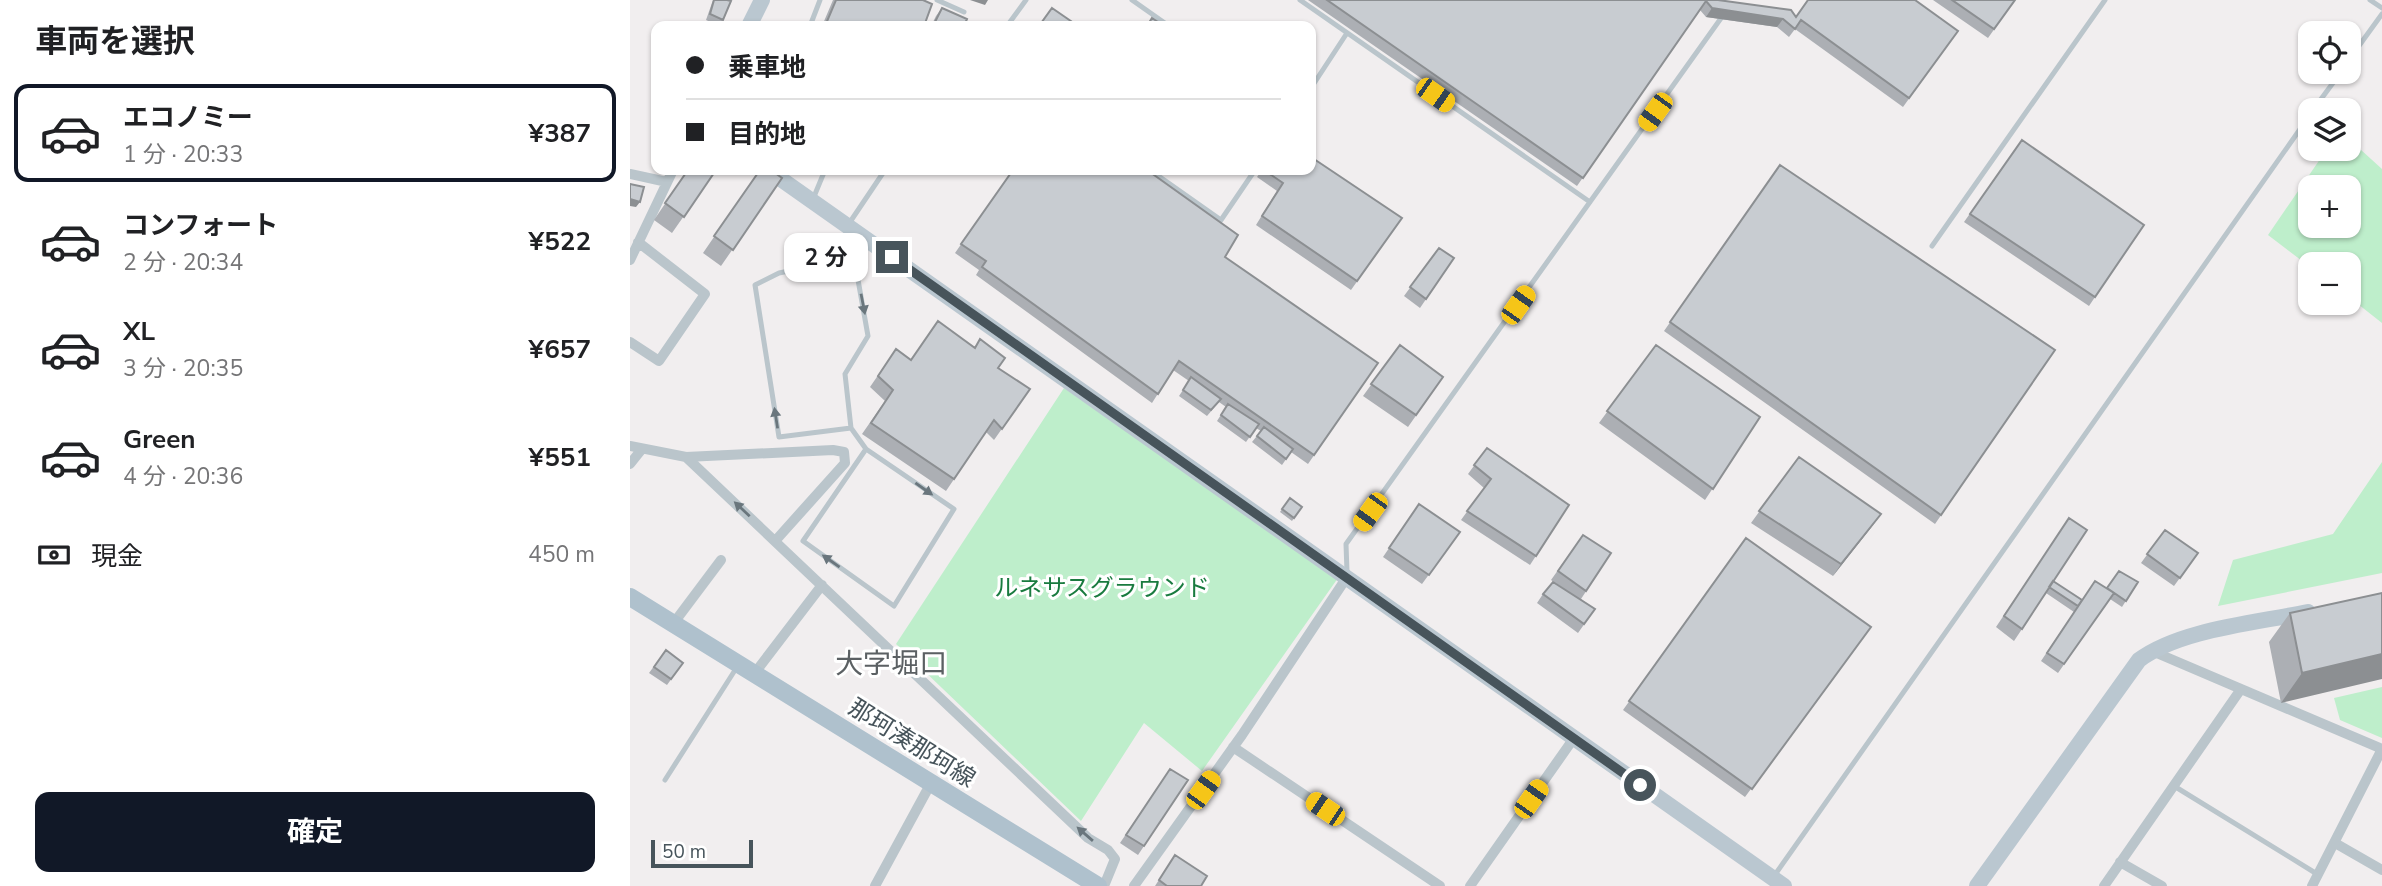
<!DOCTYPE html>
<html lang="ja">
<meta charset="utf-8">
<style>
:root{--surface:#fff;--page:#f2f2f2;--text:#202124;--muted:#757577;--line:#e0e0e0;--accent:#111827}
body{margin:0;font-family:"Nunito Sans","Noto Sans JP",sans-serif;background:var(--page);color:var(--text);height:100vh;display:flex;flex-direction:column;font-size:26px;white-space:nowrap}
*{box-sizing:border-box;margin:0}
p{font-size:23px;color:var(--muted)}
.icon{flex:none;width:38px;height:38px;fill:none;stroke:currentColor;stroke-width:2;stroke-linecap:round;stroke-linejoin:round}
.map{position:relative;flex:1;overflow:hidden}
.details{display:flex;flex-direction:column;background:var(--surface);width:630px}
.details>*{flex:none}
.top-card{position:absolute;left:21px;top:21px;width:665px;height:154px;border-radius:14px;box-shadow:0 2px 5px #0004;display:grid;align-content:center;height:154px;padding:0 35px;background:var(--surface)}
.tools{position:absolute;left:1668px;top:21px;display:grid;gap:14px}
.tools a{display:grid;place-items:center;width:63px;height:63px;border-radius:14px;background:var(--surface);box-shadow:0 2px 5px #0004;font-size:35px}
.scale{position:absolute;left:21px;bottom:18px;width:102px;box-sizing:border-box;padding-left:7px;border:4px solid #47545b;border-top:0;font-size:19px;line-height:24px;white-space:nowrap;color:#47545b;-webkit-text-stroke:5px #fff;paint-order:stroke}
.end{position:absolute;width:32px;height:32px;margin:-16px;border:9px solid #47545b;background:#fff;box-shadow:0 0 0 4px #fff}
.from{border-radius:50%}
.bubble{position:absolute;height:49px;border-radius:14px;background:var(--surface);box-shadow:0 2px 5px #0004;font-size:23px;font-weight:700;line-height:49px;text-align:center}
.car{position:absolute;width:21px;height:42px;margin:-21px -10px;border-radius:9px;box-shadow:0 0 5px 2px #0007;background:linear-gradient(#f5c518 24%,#345 0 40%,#f5c518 0 76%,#345 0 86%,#f5c518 0)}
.top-card b{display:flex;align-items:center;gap:24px;height:66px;font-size:26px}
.top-card b+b{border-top:2px solid var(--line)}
.top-card i{width:18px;height:18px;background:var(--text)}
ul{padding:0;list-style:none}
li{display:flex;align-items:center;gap:21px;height:98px;margin:0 14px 10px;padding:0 21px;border:4px solid transparent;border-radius:14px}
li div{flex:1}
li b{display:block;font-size:26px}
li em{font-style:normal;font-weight:700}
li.active{border-color:var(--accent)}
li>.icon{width:63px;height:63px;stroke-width:1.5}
h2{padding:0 35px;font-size:32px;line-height:84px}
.pay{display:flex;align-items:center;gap:18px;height:77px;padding:0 35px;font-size:26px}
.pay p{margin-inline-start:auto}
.primary-button{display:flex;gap:14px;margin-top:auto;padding:14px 35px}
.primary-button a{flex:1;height:80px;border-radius:14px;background:var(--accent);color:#fff;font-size:28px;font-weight:700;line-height:80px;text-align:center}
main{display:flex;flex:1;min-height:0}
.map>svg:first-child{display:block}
</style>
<main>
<section class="details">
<h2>車両を選択</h2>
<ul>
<li class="active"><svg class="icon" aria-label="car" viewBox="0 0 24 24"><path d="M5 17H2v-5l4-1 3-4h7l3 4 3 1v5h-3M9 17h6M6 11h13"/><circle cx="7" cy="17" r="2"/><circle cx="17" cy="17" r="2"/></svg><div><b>エコノミー</b><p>1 分 · 20:33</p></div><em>¥387</em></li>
<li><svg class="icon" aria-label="car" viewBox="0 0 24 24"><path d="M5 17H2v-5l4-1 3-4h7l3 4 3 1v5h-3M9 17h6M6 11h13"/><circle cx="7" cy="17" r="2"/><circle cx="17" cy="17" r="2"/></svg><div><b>コンフォート</b><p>2 分 · 20:34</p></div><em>¥522</em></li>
<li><svg class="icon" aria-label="car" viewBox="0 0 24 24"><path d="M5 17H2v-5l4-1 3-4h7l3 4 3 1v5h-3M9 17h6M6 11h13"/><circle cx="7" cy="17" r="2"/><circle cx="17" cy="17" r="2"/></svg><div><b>XL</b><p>3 分 · 20:35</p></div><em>¥657</em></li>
<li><svg class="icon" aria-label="car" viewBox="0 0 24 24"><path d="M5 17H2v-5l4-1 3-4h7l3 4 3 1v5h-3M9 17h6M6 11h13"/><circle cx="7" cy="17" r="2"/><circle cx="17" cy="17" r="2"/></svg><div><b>Green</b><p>4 分 · 20:36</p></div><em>¥551</em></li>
</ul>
<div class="pay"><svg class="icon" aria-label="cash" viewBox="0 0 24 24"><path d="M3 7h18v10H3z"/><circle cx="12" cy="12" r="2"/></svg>現金<p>450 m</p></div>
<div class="primary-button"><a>確定</a></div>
</section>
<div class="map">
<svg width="1752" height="886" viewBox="0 0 1752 886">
<rect width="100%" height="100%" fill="#f1eeef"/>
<path fill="#beeecb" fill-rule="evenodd" d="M1719 139 1752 169V323L1719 297 1718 264H1680V267L1638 235 1697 149H1718ZM1680 187H1718V226H1680Z
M434 388 708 578 572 771 514 723 451 821 266 644Z
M1752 462V573L1588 606 1603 560 1703 534Z
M1752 687V738L1710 720 1704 698Z"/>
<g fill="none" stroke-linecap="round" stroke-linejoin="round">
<path stroke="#bac5cb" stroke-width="5" d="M307 0 334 12
M502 0 539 26
M670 0 960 202
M1740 0 1752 8
M180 26 190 0
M377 26 396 0
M1718 61 1752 14
M681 88 717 33
M1683 110 1711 72
M520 170 591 220 625 170
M183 199 195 170
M218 225 255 170
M1302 246 1475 0
M221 428 149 437 125 285 149 273 213 260 229 236
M236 449 173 541 264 606 324 509 236 449 221 428 215 374 238 336 225 263 239 244
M717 572 716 544 1094 14
M35 780 107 667
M1544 786 1687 874
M1144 876 1680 115"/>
<path stroke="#bac5cb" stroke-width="10" d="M0 174 37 182
M0 260 43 170
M0 342 29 361 75 294 8 242
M0 446 56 457 203 450 214 452 215 463 146 540
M56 457 458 838 478 850 485 859 474 886
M0 464 12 449
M43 624 91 560
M1522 651 1752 749
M124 674 192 585
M603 747 810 886
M1705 843 1752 870
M1490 862 1532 886
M245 886 301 783
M504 886 612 735 717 577
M840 886 944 738
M1474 886 1611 689
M1682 886 1752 749"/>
<path stroke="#bac7d0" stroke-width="16" d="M119 26 132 0
M138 170 1154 886
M1347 886 1509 660C1551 629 1627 623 1678 612"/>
<path stroke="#afc1cd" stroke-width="18" d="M0 597 468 886"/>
</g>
<path fill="#acafb4" d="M83 0H97L93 20 89 26 76 20Z
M203 0H293L294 26H192Z
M678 0H1088L1166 17 1328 31 1273 107 1165 29 1159 37 1147 27 1076 17 1070 10 947 186Z
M1303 0H1385L1358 38Z
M312 8 334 26H301L306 16Z
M1392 140 1465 297 1459 306 1334 222Z
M1150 165 1425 350 1305 524 1034 331Z
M58 170H86L42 233 24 220Z
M130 170 152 178 91 266 73 253Z
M383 170 595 257 748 363 678 464 661 452 652 465 622 442 631 431 626 428 616 442 587 421 596 407 589 402 577 416 549 396 559 381 543 370 522 403 346 275 349 270 325 253Z
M632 170H681L772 218 721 290 626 225 647 191 627 177Z
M809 248 824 258 790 308 774 296Z
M350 339 368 368 400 389 364 440 356 432 316 491 232 434 255 401 240 387 266 349 281 360 344 348Z
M770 345 813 377 778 427 733 396Z
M1026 345 1130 417 1075 500 969 423Z
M857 448 939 505 900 565 831 520 854 488 838 474Z
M1169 457 1243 525 1203 576 1121 523Z
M660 498 672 507 662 521 650 512Z
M789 504 830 532 792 584 753 557Z
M1439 518 1423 581 1452 600 1477 589 1508 582 1492 607 1480 599 1428 673 1411 661 1444 612 1416 593 1384 641 1366 627Z
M1535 530 1568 553 1544 586 1511 563Z
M953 535 981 553 951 599 965 609 948 633 907 603 913 594 933 588 921 580Z
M1116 538 1241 627 1115 797 993 710Z
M1752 593 1651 703 1639 642 1660 613Z
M36 650 53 663 37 685 19 673Z
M540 769 558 780 508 855 490 843Z
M545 855 571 886H525Z"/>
<path fill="#8c8f92" d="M340 0H358L355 5Z
M1082 8 1153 19 1147 27 1076 17Z
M0 199 10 202 6 207 0 206Z
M1251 514 1243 525 1203 576 1211 564Z
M1752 654V679L1651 703 1672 673Z"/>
<path fill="#c8ccd1" stroke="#8c8f92" stroke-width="2" d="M84 0H97L101 1 93 20 80 14Z
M206 0H293L302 4 294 26H195Z
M697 0H1088L1161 10 1166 17 1178 0H1285L1328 31 1279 98 1171 20 1165 29 1153 19 1082 8 1076 1 953 178Z
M1322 0H1385L1364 29Z
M312 8 337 19 334 26H303Z
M422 8 448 26H409Z
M522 18 534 26H517Z
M1392 140 1514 225 1465 297 1340 214Z
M681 157 772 218 727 281 632 216 653 183 634 170H681Z
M1150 165 1425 350 1311 515 1040 322Z
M58 170H86L54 217 35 203Z
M130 170H141L152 178 103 250 84 236Z
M383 170H517L608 235 595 257 748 363 684 455 549 361 528 394 352 267 356 261 331 244Z
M0 184 14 187 10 202 0 199Z
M809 248 824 258 796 299 780 287Z
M308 321 345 348 350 339 375 358 368 368 400 389 372 429 364 420 324 479 241 423 263 390 248 376 266 349 281 360Z
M770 345 813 377 786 415 741 384Z
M1026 345 1130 417 1083 489 977 411Z
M561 377 591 399 581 410 553 390Z
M598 404 629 424 620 437 591 415Z
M634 427 663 449 656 459 627 436Z
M857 448 939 505 906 556 837 511 861 479 844 465Z
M1169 457 1251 514 1211 564 1129 511Z
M660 498 672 507 664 518 652 509Z
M789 504 830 532 799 575 759 548Z
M1439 518 1457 530 1392 629 1374 616Z
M1535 530 1568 553 1550 578 1517 554Z
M953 535 981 553 956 591 928 571Z
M1116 538 1241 627 1122 789 999 701Z
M1489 571 1508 582 1496 601 1477 588Z
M1423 581 1452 600 1448 606 1419 587Z
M1465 581 1484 593 1434 664 1417 653Z
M923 582 965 609 954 624 913 594Z
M1752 593V654L1672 673 1660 613Z
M36 650 53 663 41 679 24 667Z
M540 769 558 780 514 846 496 835Z
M545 855 577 876 571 886H537L529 880Z"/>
<defs><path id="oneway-solid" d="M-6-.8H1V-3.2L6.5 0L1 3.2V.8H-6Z" transform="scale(1.75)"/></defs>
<g fill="#6a767d">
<use href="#oneway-solid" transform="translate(233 304) rotate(79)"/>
<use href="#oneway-solid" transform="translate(146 418) rotate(-99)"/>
<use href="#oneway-solid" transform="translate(294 489) rotate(35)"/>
<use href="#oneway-solid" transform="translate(112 509) rotate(-137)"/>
<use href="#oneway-solid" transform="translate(201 561) rotate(-145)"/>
<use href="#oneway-solid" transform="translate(455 834) rotate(-139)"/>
</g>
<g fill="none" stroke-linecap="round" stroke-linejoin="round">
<path stroke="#47545b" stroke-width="9" d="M262 257 1010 785"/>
</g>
<g text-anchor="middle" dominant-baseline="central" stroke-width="6" stroke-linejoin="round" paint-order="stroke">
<g font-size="24" fill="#197b3f" stroke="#fff">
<text x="472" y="588">ルネサスグラウンド</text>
</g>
<g font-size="24" fill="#47545b" stroke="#fff">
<text transform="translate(282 743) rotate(32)">那珂湊那珂線</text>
</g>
<g font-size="28" fill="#5b6063" stroke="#fff">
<text x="261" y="664">大字堀口</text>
</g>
</g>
</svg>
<div class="tools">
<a><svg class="icon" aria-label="locate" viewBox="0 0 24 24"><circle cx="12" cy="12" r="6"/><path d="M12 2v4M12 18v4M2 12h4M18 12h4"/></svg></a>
<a><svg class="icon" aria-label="layers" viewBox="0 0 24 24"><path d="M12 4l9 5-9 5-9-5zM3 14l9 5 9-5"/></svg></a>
<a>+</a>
<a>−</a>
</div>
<div class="scale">50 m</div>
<i class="end from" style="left:1010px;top:785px"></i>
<i class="end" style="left:262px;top:257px"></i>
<div class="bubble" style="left:154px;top:233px;width:84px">2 分</div>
<i class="car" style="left:805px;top:95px;rotate:125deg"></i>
<i class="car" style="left:1025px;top:112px;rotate:216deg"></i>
<i class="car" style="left:888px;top:305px;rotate:35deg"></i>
<i class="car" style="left:740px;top:512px;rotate:216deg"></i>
<i class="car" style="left:573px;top:790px;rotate:36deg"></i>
<i class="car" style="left:901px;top:799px;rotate:35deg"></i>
<i class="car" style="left:695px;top:809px;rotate:304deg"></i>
<div class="top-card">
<b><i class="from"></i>乗車地</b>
<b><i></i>目的地</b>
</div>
</div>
</main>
